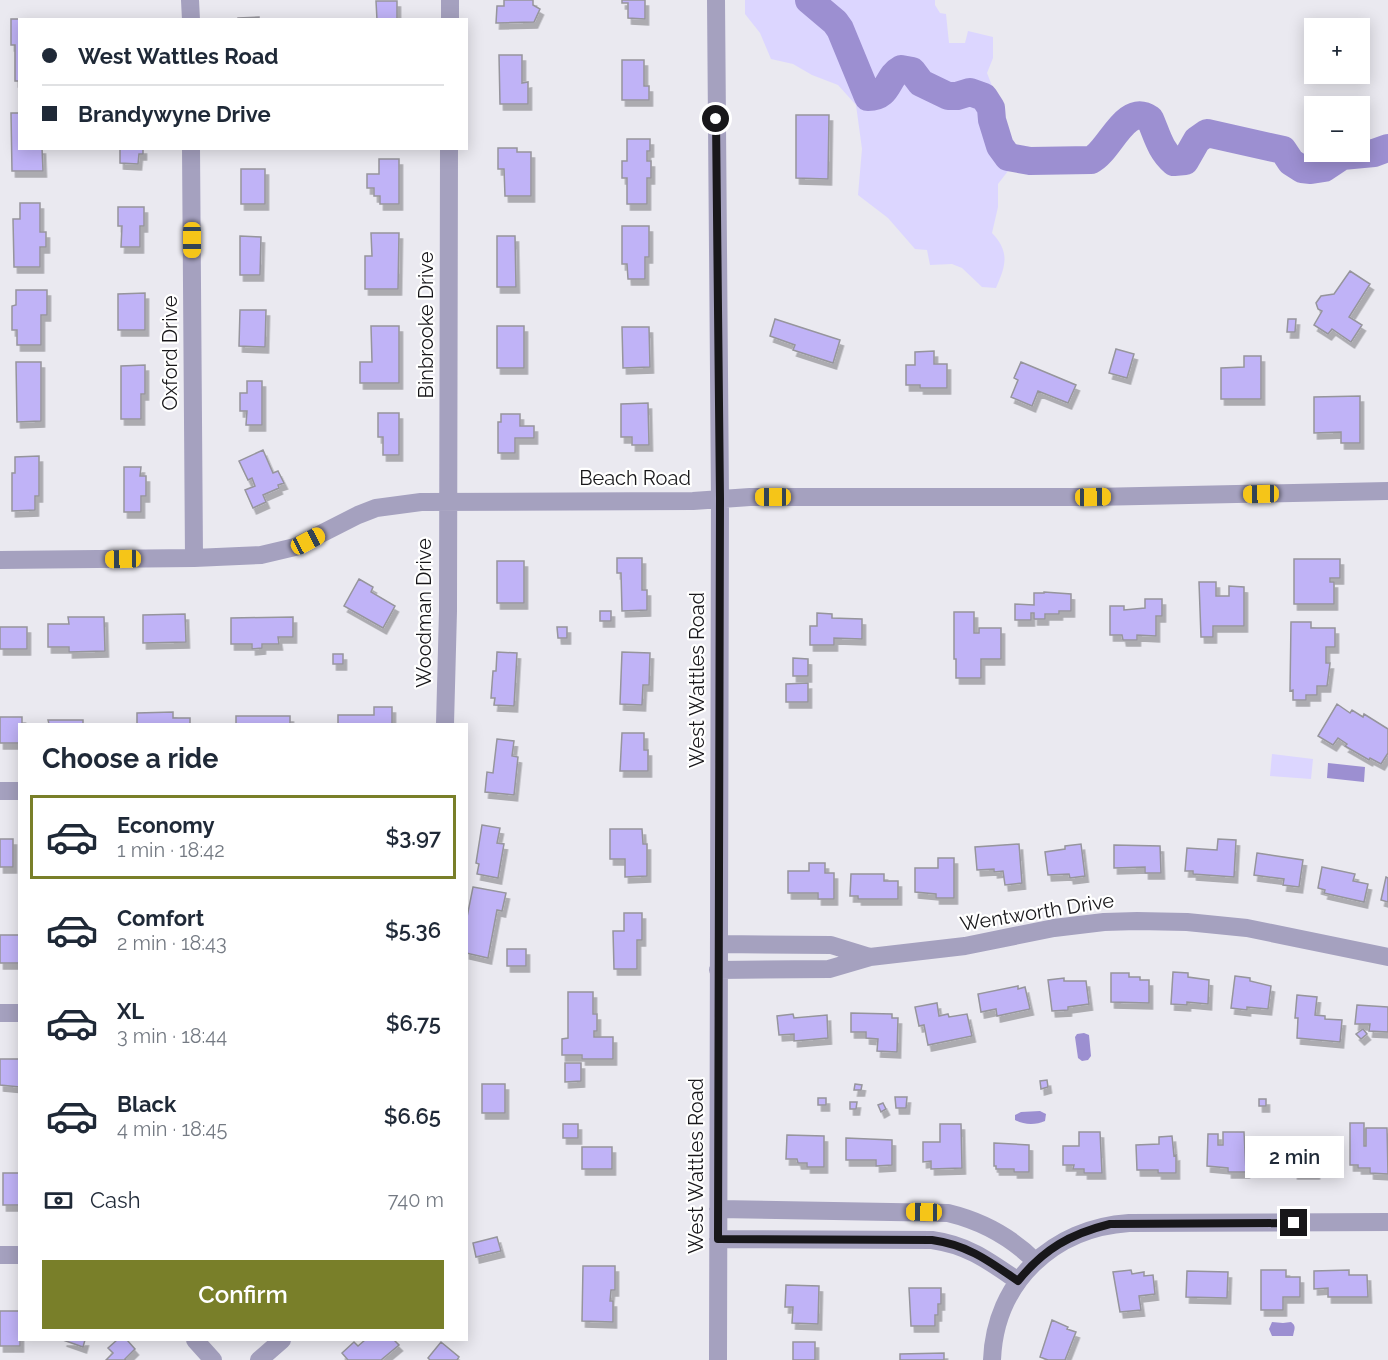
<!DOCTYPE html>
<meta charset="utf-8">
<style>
:root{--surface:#fff;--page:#f2f2f3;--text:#1f2937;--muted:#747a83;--line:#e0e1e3;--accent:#797f29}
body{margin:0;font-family:Raleway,sans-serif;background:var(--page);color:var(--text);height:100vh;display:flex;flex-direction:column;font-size:22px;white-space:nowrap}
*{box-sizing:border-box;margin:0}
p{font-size:20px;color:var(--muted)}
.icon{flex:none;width:33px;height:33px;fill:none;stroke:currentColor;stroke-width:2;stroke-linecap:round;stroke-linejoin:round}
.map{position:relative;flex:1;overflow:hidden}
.drawer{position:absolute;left:18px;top:723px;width:450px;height:618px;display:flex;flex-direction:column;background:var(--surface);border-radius:0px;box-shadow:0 3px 15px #0003}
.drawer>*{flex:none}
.banner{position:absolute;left:18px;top:18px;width:450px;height:132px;border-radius:0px;box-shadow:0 3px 15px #0003;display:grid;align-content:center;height:132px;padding:0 24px;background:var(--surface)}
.controls{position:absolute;left:1304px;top:18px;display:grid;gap:12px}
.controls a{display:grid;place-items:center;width:66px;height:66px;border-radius:0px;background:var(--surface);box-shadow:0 3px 15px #0003;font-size:30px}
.end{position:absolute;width:27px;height:27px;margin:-14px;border:8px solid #18171a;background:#fff;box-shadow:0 0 0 3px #fff}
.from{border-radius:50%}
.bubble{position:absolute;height:42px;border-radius:0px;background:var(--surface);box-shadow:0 3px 15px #0003;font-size:20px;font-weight:600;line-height:42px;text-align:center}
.car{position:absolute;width:18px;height:36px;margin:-18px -9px;border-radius:8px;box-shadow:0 0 4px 2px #0007;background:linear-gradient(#f5c518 24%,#345 0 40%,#f5c518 0 76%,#345 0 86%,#f5c518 0)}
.banner b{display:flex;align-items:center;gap:21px;height:57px;font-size:22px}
.banner b+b{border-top:2px solid var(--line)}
.banner i{width:15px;height:15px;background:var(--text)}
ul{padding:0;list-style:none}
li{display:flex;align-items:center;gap:18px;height:84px;margin:0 12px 9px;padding:0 12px;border:3px solid transparent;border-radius:0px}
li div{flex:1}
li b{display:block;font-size:22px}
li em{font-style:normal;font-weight:600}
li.selected{border-color:var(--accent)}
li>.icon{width:54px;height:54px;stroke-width:1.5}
h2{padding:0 24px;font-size:27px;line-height:72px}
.pay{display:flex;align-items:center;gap:15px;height:66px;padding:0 24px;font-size:22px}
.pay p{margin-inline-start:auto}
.primary-button{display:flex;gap:12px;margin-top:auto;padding:12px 24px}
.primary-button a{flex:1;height:69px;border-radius:0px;background:var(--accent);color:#fff;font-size:24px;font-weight:600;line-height:69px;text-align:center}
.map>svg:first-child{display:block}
</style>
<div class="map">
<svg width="1388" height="1360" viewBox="0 0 1388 1360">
<defs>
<filter id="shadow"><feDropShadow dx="3.5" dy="6" stdDeviation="0" flood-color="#0004"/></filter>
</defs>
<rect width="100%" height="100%" fill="#eae9f0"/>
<path fill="#dcd6ff" d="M745 0H935V5L940 13 946 14 949 43H965L968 31 993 37V58L987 73 998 101 997 120 1012 150 1008 171 998 184V207L992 233C1010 252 1006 265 996 288L982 287 962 268 952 264 930 265 927 250 915 249 888 218 858 195 862 149 856 105 838 85 812 75 793 64 771 59 760 33 745 14Z
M1272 754 1313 759 1311 779 1270 776Z"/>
<path fill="#9c8fd1" d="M1328 763 1365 767 1364 782 1327 778Z
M1084 1033 1089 1035 1091 1056 1088 1060 1082 1061 1078 1058 1075 1037 1077 1034Z
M1040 1111 1046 1114 1045 1121C1036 1125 1024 1125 1015 1120V1115L1021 1112Z
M1272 1322 1283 1323 1291 1322C1297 1326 1294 1330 1293 1336H1272L1269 1329Z"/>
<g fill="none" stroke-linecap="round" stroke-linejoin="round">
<path stroke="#9c8fd1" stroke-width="28" d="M809 0 835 22 840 29 868 97C890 97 886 77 901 69L912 71 921 83 948 96H957L970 92 984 97 991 108 992 120 1000 146 1008 157 1030 161 1091 160C1110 151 1125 102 1150 119 1157 135 1160 150 1174 162L1185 161 1197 140 1207 133 1283 150 1291 162 1302 169 1311 170 1324 168 1342 156 1374 153 1388 148"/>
</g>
<path fill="#c0b3f7" stroke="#96959c" stroke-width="1.5" filter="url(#shadow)" d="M504 0H533V5L540 9 534 22 496 23 497 6H504Z
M622 0H645V19L628 18V3H622Z
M376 1H397V20H377Z
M259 17V20H238V18Z
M11 19H39L20 20V81H15V45H11Z
M499 55H522V83L528 82V104H500Z
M622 60H644V86H649V100H622Z
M11 113H20V148H42L43 171H12Z
M796 115H829L828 179 796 178Z
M627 139H650V151H647V161H651V178H647V204H627V178H622V161H627Z
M120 148H143V154H139L138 164 120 163Z
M498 148H517V152H531V196H505L504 169H498Z
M379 159H399V204H380V196H374V188H367V174H379Z
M241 169H265V204H241Z
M20 203H40V232H46V247H40V267H14L13 219H20Z
M118 207H144V226H140V247H121L122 226H118Z
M622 226H649V257H645V279H628L627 264H622Z
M371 233H399L398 289H365V256H372Z
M240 236 261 237 260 275H240Z
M497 236H515L516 287H497Z
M1350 271 1370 284 1349 317 1362 325 1351 342 1332 329 1328 334 1314 325 1322 311 1318 309 1316 303 1321 296 1334 294Z
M16 290H47V315H41V345H17V330H12V306L16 305Z
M145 293V330H118V294Z
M240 310H266L265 347 239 346Z
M775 319 840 340 833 363 793 350 795 345 770 336Z
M1288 319H1296L1295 332H1287Z
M371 326H399V383H360V362H372Z
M497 326H524V368H497Z
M622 327H649L650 367 623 368Z
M1116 349 1134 354 1127 378 1109 373Z
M934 351V364H947V388H920V385H906V365H915V352Z
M1244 356H1261V399H1221V368L1244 367Z
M16 362H41V421L17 422Z
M1021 362 1076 385 1068 403 1038 391 1032 406 1011 397 1018 380 1014 378Z
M145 365V394H141V419H121V366Z
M247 381H262V425H246L247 411H240V393H247Z
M1360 396V443H1341V432L1314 433V397Z
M648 403 649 445H632V437H621V404Z
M378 413H399V455H383V437H378Z
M501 414H520V426H534V438H515V453H498V422H501Z
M263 450 273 473 278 471 284 483 278 485 279 488 263 495 266 502 253 508 245 490 255 486 252 478 248 480 239 461Z
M39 456V496H35V510L12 511V473H15V457Z
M124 467H141L140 476H146V496H141V512H124Z
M617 558H642V590H647V610L622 611 621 573H617Z
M1294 559H1340V578H1330V582H1334V604H1294Z
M497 561H524V603H497Z
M359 579 373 587 371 592 395 606 383 628 344 606Z
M1199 582H1216V596H1229V586L1244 587V626H1213V637H1201Z
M1044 592 1071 594V611H1059V614H1045V619H1034V613H1031V620H1015V604L1034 605V593H1044Z
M1145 599H1162V616H1156V636L1137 635V640H1123L1122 635H1110V606H1124V610L1145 608Z
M600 611H611V621H600Z
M954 612H974V633H979V628H1001V659H981V678H956V659H954Z
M817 613 832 614V618L862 619V639L834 638V645H810V626H817Z
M185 614 186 642 143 643V615Z
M68 617H104L105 651 69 652V647H48V624H69Z
M293 617V637H278L279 644H262V648L252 649V644H231V618Z
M1291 622H1311V628H1335V647H1326V663H1330L1327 686H1317V695H1306V700H1293V690L1290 691Z
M0 627H27V649H0Z
M557 627H567V638H558Z
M497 652 517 653 514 706 494 705 495 698H491L493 671H496Z
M622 652 650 653 649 685H643L642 705 620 704Z
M333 654H343V664H333Z
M793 658 808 659V676H793Z
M808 683V702H786V684Z
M1337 704 1350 713 1352 710 1363 717 1364 714 1388 729V753L1381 764 1370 758 1369 760 1345 746 1347 744 1338 738 1333 745 1318 736Z
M374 707H392V724H338V715H374Z
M173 712V718H190V724H137V713Z
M236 716H290V724H236Z
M0 717H22V724H20V743H0Z
M48 720H83V724H49Z
M622 733H644V750H648V771H620Z
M497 739 514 741 512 756 518 757 514 795 485 792 487 772 493 773Z
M482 825 500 828 497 843 504 844 498 878 477 874 479 864 476 863Z
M610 829H642L643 844H647V876L625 877V859H610Z
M0 839H13V867H0Z
M1218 839 1236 840 1234 877 1193 874V871H1185L1187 848 1217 850Z
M1019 844 1022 883 1005 885 1003 871 994 872V869L977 870 975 847Z
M1081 844 1085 876 1070 878 1069 874 1048 875 1045 852 1065 849V846Z
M1114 845 1160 846 1161 873H1145V867L1114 868Z
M1257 853 1303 860 1299 887 1283 885 1284 879 1254 875Z
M938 858H954V898H936V894L915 892V868H938Z
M809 863H825V873H834V899H818V893H788V871H809Z
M1322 867 1355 874 1353 881 1368 884 1364 902 1324 893 1325 890 1318 888Z
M851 874H884V881H898V899H858V896H850Z
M1386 877 1388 878V902L1381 900Z
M473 887 506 893 502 911 497 910 488 958 466 953V922Z
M624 913H642V940H637V969H614L613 931H624Z
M0 935H20V963H0Z
M507 949H526V966H507Z
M1173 972 1188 973V977L1209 980 1208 1004 1187 1002V1005L1171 1004Z
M1111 973H1129V977H1140V980H1149V1003L1111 1002Z
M1235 976 1250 978V981L1271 986 1268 1009 1247 1007V1010L1231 1008Z
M1064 978V981H1086L1089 1004 1068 1007V1010L1052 1011 1048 980Z
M1018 986V989L1025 987 1030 1009 997 1016 996 1009 981 1012 978 994Z
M568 992H593V1014H597V1031H594V1037H613V1059H582V1055H562V1039L568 1038Z
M1297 995 1317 997 1315 1015 1325 1016V1019L1342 1020 1340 1042 1297 1038 1298 1018H1295Z
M937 1003 939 1016 948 1014 949 1017 967 1014 972 1036 928 1045 924 1025 919 1026 915 1007Z
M1357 1005 1388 1007V1032L1369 1031 1370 1024H1355Z
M851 1013 892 1014V1018H898L897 1052 877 1051 878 1039 866 1038V1032H851Z
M793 1014 794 1018 827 1015 828 1038 794 1041V1034L779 1035 777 1016Z
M1363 1029 1367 1034 1361 1039 1356 1034Z
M0 1059H20V1087L0 1085Z
M565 1063H581V1081L565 1082Z
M1047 1080 1048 1087 1041 1089 1040 1081Z
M482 1084H505V1113H482Z
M855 1084 862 1085 861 1090H854Z
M895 1097H907L906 1108H896Z
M818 1098H826V1105H818Z
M1259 1099H1266V1106H1259Z
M850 1102H857L856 1109H850Z
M883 1103 886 1109 881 1112 878 1105Z
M1350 1123H1364V1146H1366V1128H1387L1388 1174 1370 1173V1168H1358V1165H1350Z
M563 1124H578V1138H563Z
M940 1124H961L962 1168 931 1169V1161L923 1162V1142H940Z
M1079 1132H1100L1102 1173H1084V1169H1073L1074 1165H1063V1146H1079Z
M1223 1132H1244L1246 1172H1228V1168L1207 1166 1208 1134H1218V1145H1223Z
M787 1135 824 1136V1167H807V1163H798L797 1159H786Z
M1172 1136 1174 1156 1176 1155V1173H1158V1170H1137L1136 1145 1159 1144V1137Z
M846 1138 892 1140V1165L876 1166V1160H846Z
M994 1143 1029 1145V1172H1014V1169H996V1166H994Z
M582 1147H612V1169H582Z
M1279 1149 1332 1150V1169H1316V1173H1294V1169H1278Z
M3 1173H20V1205H3Z
M497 1237 501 1251 476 1257 473 1243Z
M583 1266H615V1290H611L610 1301H613V1322L582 1321Z
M1131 1270 1132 1274 1144 1272V1276L1153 1275 1155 1294 1139 1296 1141 1310 1120 1312 1113 1272Z
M1261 1270H1286V1277H1300V1297H1283V1310H1261Z
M1349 1270V1275H1367L1368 1297H1328V1288L1314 1289V1271Z
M1187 1271 1228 1272 1227 1298 1186 1297Z
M786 1285 819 1286 818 1324 792 1323 793 1307H785Z
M909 1288H941V1304H938V1315H935V1326H911Z
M0 1311H20V1346H0Z
M1052 1320 1068 1327 1067 1329 1076 1332 1065 1360H1048L1040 1357Z
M63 1340H85L83 1347Z
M117 1340H127L135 1349 125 1359 126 1360H106L113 1353 108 1348Z
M365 1340H394L399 1345 381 1360H348L342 1353 354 1342 358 1346Z
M441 1342 459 1357 457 1360H430L428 1358Z
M793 1342H815V1360H793Z
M944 1353V1360H900V1354Z"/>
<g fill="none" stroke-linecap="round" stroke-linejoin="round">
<path stroke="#a5a1bf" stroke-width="18" d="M190 0 191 20
M716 0 720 498 718 1360
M450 20V0
M191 148 194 558
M0 560 194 558 261 555 295 547 358 515 376 508 421 502 693 501 750 497H1093L1388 491
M445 724 448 611 449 148
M0 791H20
M870 957 965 946 1054 928 1104 922 1137 921 1187 922 1247 928 1388 957
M718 970 829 969 870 957 831 945 719 944
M0 1013H20
M718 1209 948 1213C981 1221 1010 1236 1035 1261
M718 1239 932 1240C968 1245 989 1261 1018 1281
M0 1255H20
M195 1340 213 1360
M259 1360 282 1340
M992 1360C995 1282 1053 1228 1129 1223L1388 1222"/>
</g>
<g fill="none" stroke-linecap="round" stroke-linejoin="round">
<path stroke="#18171a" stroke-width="8" d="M716 119 720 498 718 1239 932 1240C968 1245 989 1261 1018 1281 1044 1249 1070 1234 1110 1224L1294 1223"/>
</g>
<g text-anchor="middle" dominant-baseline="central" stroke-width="4.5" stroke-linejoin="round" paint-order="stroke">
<g font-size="20" fill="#18171a" stroke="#fff">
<text transform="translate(426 325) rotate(-90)">Binbrooke Drive</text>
<text transform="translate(170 353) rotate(-90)">Oxford Drive</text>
<text x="635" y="478">Beach Road</text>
<text transform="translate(424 613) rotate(-90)">Woodman Drive</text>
<text transform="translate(697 680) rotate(-90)">West Wattles Road</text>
<text transform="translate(1037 912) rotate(-9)">Wentworth Drive</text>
<text transform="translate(696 1166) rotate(-90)">West Wattles Road</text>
</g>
</g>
</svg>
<div class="controls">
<a>+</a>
<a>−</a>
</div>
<i class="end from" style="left:716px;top:119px"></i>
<i class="end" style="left:1294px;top:1223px"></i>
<div class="bubble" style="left:1245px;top:1136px;width:99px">2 min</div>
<i class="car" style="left:192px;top:240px;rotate:180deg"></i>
<i class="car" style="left:1261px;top:494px;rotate:269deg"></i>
<i class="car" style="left:773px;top:497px;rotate:270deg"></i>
<i class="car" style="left:1093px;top:497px;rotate:89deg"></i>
<i class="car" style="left:308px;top:541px;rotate:62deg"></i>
<i class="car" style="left:123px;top:559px;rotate:269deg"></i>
<i class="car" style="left:924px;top:1212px;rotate:271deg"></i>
<div class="banner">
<b><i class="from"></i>West Wattles Road</b>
<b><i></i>Brandywyne Drive</b>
</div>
<section class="drawer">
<h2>Choose a ride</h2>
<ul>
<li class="selected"><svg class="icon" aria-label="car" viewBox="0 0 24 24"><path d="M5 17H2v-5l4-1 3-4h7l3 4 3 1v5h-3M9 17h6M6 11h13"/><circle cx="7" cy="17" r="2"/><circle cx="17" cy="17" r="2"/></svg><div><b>Economy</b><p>1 min · 18:42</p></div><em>$3.97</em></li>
<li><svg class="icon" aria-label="car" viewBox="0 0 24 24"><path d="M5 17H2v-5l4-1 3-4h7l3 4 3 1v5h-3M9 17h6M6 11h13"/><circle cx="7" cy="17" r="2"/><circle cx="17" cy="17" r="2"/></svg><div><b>Comfort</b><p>2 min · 18:43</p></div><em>$5.36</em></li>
<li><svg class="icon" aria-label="car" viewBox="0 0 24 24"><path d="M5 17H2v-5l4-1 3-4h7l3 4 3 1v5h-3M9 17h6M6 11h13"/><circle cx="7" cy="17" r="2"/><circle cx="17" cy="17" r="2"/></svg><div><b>XL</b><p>3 min · 18:44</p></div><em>$6.75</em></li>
<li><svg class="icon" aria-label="car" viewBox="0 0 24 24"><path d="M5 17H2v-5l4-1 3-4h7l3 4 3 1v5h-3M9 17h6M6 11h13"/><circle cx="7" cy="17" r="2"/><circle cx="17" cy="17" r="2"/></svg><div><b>Black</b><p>4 min · 18:45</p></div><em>$6.65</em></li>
</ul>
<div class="pay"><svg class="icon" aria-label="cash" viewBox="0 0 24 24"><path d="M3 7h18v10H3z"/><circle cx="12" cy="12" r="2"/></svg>Cash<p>740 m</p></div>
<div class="primary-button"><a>Confirm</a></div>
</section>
</div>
